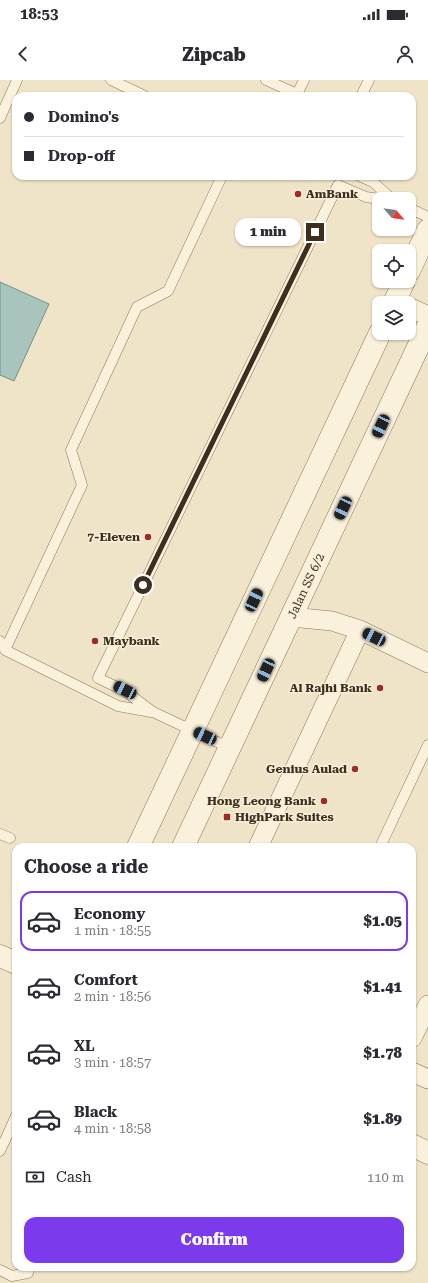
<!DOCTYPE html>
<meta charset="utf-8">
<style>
:root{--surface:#fff;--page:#f2f2f3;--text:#2b2b33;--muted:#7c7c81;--line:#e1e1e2;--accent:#7c3aed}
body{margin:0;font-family:"Roboto Serif",serif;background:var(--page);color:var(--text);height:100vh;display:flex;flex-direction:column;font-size:15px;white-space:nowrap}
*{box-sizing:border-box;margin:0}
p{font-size:13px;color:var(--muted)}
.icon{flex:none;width:22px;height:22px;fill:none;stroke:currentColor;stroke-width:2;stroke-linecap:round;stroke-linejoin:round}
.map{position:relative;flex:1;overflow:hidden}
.sheet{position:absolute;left:12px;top:763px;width:404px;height:428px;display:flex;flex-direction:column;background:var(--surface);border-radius:12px;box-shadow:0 1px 3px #0004}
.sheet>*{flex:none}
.guide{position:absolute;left:12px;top:12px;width:404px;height:88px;border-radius:12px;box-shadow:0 1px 3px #0004;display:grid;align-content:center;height:88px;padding:0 12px;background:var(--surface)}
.needle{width:26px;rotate:118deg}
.fabs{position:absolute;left:372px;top:112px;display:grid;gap:8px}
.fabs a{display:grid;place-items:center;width:44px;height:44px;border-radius:8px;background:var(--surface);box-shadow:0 1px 3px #0004;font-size:20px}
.end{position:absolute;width:18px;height:18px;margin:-9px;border:5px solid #3d2e20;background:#fff;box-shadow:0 0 0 2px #fff}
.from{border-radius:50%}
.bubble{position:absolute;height:28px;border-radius:12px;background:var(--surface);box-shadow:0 1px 3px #0004;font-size:13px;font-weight:800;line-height:28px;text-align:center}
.car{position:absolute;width:12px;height:24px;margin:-12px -6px;border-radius:5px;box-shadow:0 0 3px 1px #0007;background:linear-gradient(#222 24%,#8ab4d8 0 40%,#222 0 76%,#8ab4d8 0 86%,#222 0)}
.guide b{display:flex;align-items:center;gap:14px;height:38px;font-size:15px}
.guide b+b{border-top:1px solid var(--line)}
.guide i{width:10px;height:10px;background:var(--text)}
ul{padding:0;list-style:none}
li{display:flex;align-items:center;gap:12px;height:60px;margin:0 8px 6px;padding:0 4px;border:2px solid transparent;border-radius:12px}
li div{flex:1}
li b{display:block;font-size:15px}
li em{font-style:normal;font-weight:800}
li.current{border-color:var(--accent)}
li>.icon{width:36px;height:36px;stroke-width:1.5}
h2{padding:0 12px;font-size:18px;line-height:48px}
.pay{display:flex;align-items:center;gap:10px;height:44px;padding:0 12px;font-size:15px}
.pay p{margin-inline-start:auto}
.action{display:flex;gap:8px;margin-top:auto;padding:8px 12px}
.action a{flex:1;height:46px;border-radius:12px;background:var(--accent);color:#fff;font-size:16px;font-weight:800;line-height:46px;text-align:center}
.status{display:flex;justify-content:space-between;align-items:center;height:28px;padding:0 20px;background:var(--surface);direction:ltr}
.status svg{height:11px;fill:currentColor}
header{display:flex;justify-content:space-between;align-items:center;height:52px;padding:0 12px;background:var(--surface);font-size:18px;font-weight:800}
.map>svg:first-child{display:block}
</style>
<div class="status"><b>18:53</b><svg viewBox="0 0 49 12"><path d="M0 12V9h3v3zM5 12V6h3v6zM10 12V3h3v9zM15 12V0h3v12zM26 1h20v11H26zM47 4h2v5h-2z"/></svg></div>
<header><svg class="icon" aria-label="back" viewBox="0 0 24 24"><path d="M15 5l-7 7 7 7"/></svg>Zipcab<svg class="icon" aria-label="person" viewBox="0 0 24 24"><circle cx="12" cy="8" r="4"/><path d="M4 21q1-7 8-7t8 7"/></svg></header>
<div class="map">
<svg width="428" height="1203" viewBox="0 0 428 1203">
<rect width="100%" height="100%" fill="#f0e4c8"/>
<path fill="#a9c4bc" stroke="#6f938a" d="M0 202 49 224 14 301 0 295Z"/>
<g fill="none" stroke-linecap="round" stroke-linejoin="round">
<defs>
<path id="service" d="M111 0 145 16
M266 0 297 14
M301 16 297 14 304 0
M361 16 369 0
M0 38 17 0
M359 96 373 102 392 119
M409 128 428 137
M0 561 5 570 118 626 151 632
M5 570 82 405 71 370 137 227 168 211 222 96
M230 668 153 632 125 611 98 598 338 105 366 117 379 119
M0 754 10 758
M380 767 428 665
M0 1071 16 1036
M0 1190 12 1196 28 1193 30 1187"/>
<path id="minor" d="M409 227 428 236
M291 537 332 541 360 550 428 583
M258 767 360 550
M412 958 428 925
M412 992 428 999"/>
<path id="tertiary" d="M409 191 428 150
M394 223 404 201
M138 767 380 253
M183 767 428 246
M0 876 16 883
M412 1065 428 1073"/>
</defs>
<use href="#service" stroke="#8d765c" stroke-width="11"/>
<use href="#minor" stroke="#8d765c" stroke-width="20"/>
<use href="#tertiary" stroke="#8d765c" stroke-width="23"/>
<use href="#service" stroke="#faf1dc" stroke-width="10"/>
<use href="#minor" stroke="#faf1dc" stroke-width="19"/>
<use href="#tertiary" stroke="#faf1dc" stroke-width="22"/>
</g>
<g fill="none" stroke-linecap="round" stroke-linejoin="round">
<path stroke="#3d2e20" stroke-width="5" d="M143 505 315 152"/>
</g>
<g fill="#9e2a2b" stroke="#f7eed8" stroke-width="1.5">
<circle cx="298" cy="114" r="4"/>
<circle cx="148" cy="457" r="4"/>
<circle cx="95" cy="561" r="4"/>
<circle cx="380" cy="608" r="4"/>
<circle cx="355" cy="689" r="4"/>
<circle cx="324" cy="721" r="4"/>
<rect x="223" y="733" width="8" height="8" rx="2"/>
</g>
<g text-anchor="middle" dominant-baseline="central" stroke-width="3" stroke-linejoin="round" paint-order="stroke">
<g font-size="12" font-weight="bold" fill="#3d2e20" stroke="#f7eed8" text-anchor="end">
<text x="306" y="114" text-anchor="start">AmBank</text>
<text x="140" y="457">7-Eleven</text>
<text x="103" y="561" text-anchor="start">Maybank</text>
<text x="372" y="608">Al Rajhi Bank</text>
<text x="347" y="689">Genius Aulad</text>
<text x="316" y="721">Hong Leong Bank</text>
<text x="235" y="737" text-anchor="start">HighPark Suites</text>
</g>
<g font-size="12" fill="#3d2e20" stroke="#f7eed8">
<text transform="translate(306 506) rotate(-65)">Jalan SS 6/2</text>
</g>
</g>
</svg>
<div class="fabs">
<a><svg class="needle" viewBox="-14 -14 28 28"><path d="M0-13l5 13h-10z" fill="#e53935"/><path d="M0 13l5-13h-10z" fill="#7c7c81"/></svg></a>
<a><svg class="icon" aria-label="locate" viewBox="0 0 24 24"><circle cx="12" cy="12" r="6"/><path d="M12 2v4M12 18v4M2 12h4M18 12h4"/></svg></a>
<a><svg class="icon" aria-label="layers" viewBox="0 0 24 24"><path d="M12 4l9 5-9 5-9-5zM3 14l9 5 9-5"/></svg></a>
</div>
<i class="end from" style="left:143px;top:505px"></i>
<i class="end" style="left:315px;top:152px"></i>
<div class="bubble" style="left:235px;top:138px;width:66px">1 min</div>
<i class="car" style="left:381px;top:346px;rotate:205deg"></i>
<i class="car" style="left:343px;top:428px;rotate:205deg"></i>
<i class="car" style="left:254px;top:520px;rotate:25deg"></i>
<i class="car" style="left:374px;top:557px;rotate:296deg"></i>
<i class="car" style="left:266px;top:590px;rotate:205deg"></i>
<i class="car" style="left:125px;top:610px;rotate:296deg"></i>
<i class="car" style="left:205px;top:656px;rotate:295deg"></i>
<div class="guide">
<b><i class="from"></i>Domino's</b>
<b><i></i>Drop-off</b>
</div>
<section class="sheet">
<h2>Choose a ride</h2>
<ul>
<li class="current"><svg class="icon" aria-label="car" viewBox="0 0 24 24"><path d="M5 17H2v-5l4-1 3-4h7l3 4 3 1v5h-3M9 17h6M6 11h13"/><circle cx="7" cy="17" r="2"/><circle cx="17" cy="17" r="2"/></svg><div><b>Economy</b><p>1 min · 18:55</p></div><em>$1.05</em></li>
<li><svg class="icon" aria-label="car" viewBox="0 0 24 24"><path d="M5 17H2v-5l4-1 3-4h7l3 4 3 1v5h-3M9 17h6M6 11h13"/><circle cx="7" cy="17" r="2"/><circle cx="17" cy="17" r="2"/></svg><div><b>Comfort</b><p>2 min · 18:56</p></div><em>$1.41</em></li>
<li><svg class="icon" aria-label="car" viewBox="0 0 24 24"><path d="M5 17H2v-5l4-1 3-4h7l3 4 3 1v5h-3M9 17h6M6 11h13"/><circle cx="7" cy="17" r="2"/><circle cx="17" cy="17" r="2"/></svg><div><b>XL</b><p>3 min · 18:57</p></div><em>$1.78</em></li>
<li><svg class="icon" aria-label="car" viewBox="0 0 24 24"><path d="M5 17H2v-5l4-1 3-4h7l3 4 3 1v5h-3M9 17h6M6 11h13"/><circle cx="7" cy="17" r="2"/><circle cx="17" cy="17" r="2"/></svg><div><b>Black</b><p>4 min · 18:58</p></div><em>$1.89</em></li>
</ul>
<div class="pay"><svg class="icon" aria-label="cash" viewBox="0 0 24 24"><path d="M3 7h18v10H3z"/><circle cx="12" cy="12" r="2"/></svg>Cash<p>110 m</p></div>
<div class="action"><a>Confirm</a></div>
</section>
</div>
